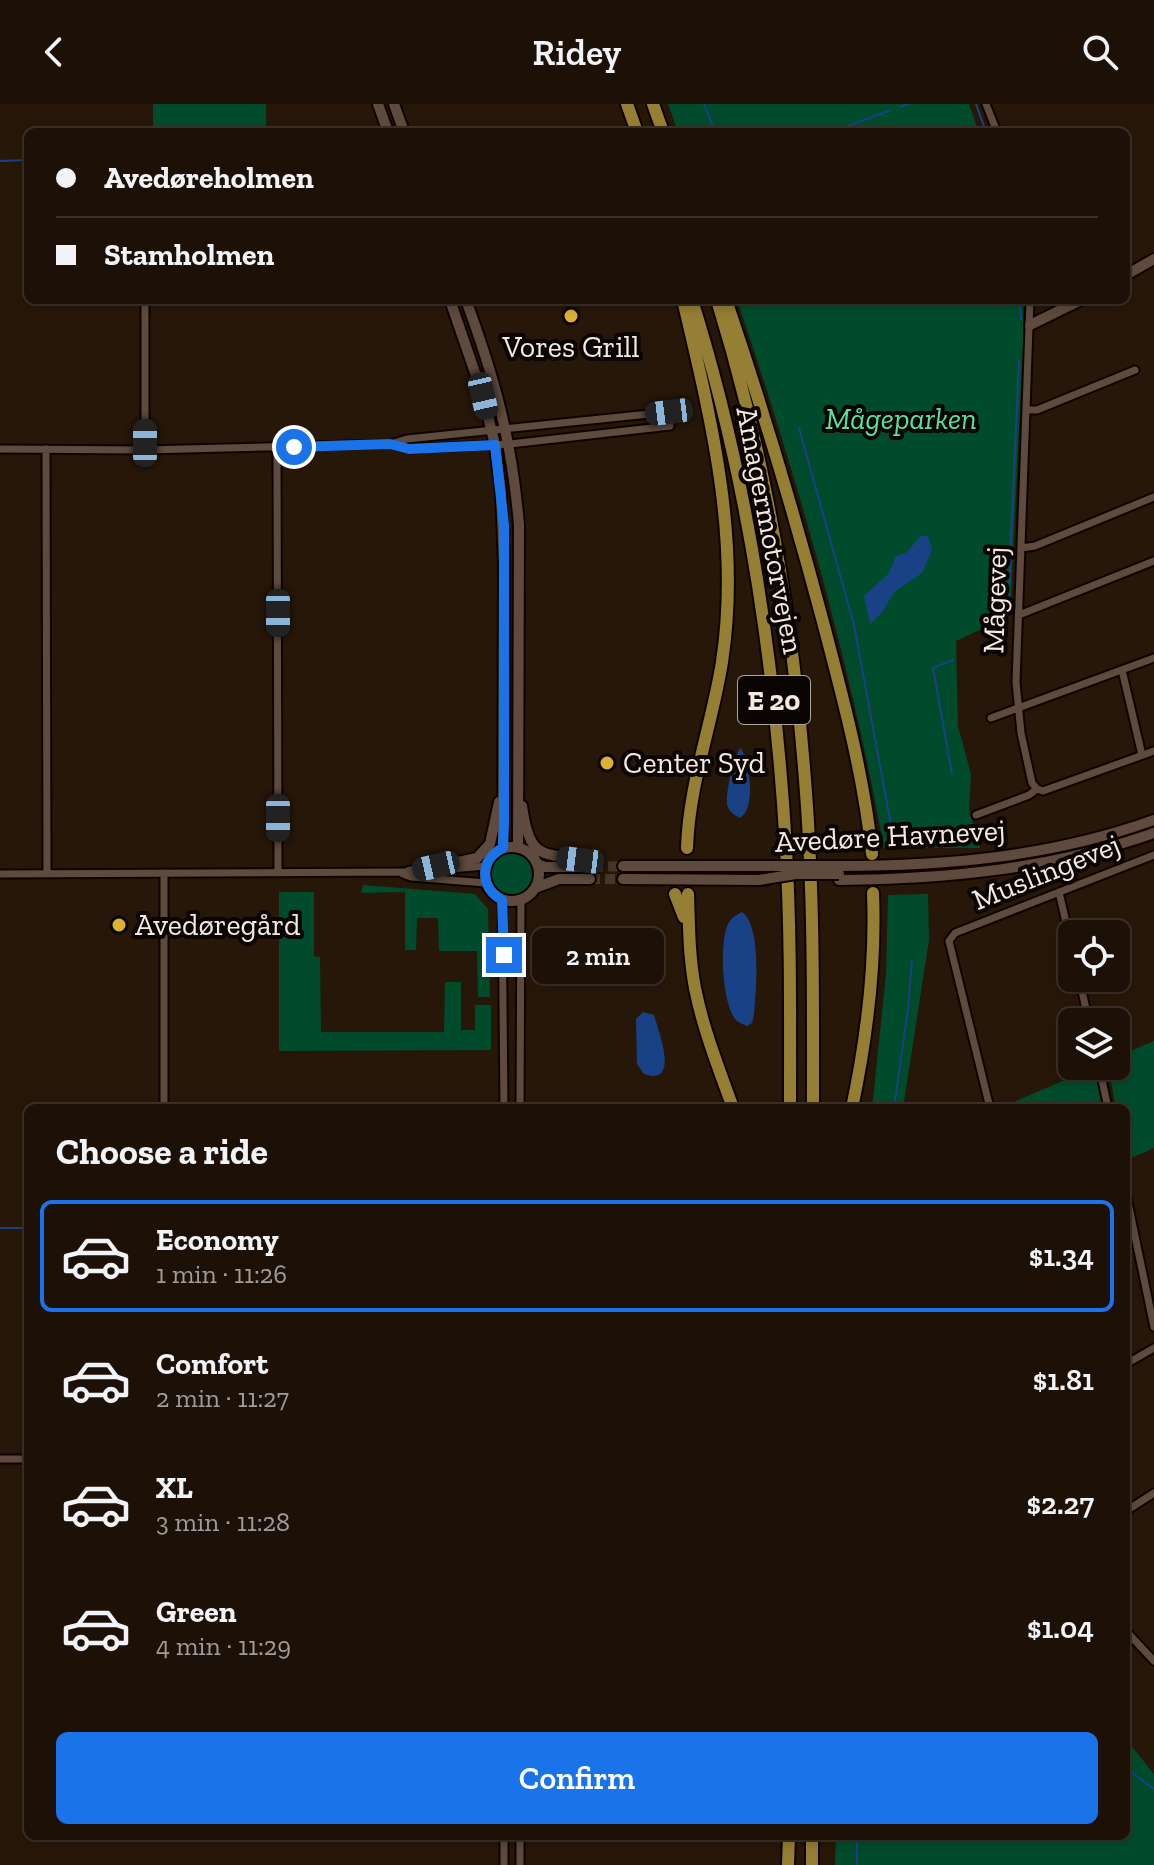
<!DOCTYPE html>
<meta charset="utf-8">
<style>
:root{--surface:#1d1107;--page:#251a11;--text:#f1f3f6;--muted:#a09d9b;--line:#3b3128;--accent:#1a73e8}
body{margin:0;font-family:"Zilla Slab",serif;background:var(--page);color:var(--text);height:100vh;display:flex;flex-direction:column;font-size:30px;white-space:nowrap}
*{box-sizing:border-box;margin:0}
p{font-size:26px;color:var(--muted)}
.icon{flex:none;width:44px;height:44px;fill:none;stroke:currentColor;stroke-width:2;stroke-linecap:round;stroke-linejoin:round}
.map{position:relative;flex:1;overflow:hidden}
.drawer{position:absolute;left:24px;top:1000px;width:1106px;height:736px;display:flex;flex-direction:column;background:var(--surface);border-radius:12px;box-shadow:0 4px 12px #0003,0 0 0 2px var(--line)}
.drawer>*{flex:none}
.guide{position:absolute;left:24px;top:24px;width:1106px;height:176px;border-radius:12px;box-shadow:0 4px 12px #0003,0 0 0 2px var(--line);display:grid;align-content:center;height:176px;padding:0 32px;background:var(--surface)}
.fabs{position:absolute;left:1058px;top:816px;display:grid;gap:16px}
.fabs a{display:grid;place-items:center;width:72px;height:72px;border-radius:12px;background:var(--surface);box-shadow:0 4px 12px #0003,0 0 0 2px var(--line);font-size:40px}
.end{position:absolute;width:36px;height:36px;margin:-18px;border:10px solid #1a73e8;background:#fff;box-shadow:0 0 0 4px #fff}
.from{border-radius:50%}
.bubble{position:absolute;height:56px;border-radius:12px;background:var(--surface);box-shadow:0 4px 12px #0003,0 0 0 2px var(--line);font-size:26px;font-weight:600;line-height:56px;text-align:center}
.car{position:absolute;width:24px;height:48px;margin:-24px -12px;border-radius:10px;box-shadow:0 0 6px 2px #0007;background:linear-gradient(#222 24%,#8ab4d8 0 40%,#222 0 76%,#8ab4d8 0 86%,#222 0)}
.guide b{display:flex;align-items:center;gap:28px;height:76px;font-size:30px}
.guide b+b{border-top:2px solid var(--line)}
.guide i{width:20px;height:20px;background:var(--text)}
ul{padding:0;list-style:none}
li{display:flex;align-items:center;gap:24px;height:112px;margin:0 16px 12px;padding:0 16px;border:4px solid transparent;border-radius:12px}
li div{flex:1}
li b{display:block;font-size:30px}
li em{font-style:normal;font-weight:600}
li.active{border-color:var(--accent)}
li>.icon{width:72px;height:72px;stroke-width:1.5}
h2{padding:0 32px;font-size:36px;line-height:96px}
.button{display:flex;gap:16px;margin-top:auto;padding:16px 32px}
.button a{flex:1;height:92px;border-radius:12px;background:var(--accent);color:#fff;font-size:32px;font-weight:600;line-height:92px;text-align:center}
header{display:flex;justify-content:space-between;align-items:center;height:104px;padding:0 32px;background:var(--surface);font-size:36px;font-weight:600}
.map>svg:first-child{display:block}
</style>
<header><svg class="icon" aria-label="back" viewBox="0 0 24 24"><path d="M15 5l-7 7 7 7"/></svg>Ridey<svg class="icon" aria-label="search" viewBox="0 0 24 24"><circle cx="10" cy="10" r="6"/><path d="M15 15l6 6"/></svg></header>
<div class="map">
<svg width="1154" height="1761" viewBox="0 0 1154 1761">
<rect width="100%" height="100%" fill="#271709"/>
<path fill="#004b2c" d="M153 0H266V28H163L153 24Z
M668 0H969L979 28H678Z
M737 196H1023V242L1010 512 956 537 958 622 971 670 969 706 980 744H884C850 557 798 376 737 196Z
M490 771a22 22 0 1 1 44 0a22 22 0 1 1-44 0Z
M363 781 475 790 488 805 490 893H478L477 847H439L438 814H417L416 846H405V788L361 789Z
M279 788H314V852L320 853 321 928H444L445 878H461V926H475V901H491V946L279 947Z
M928 790 929 836 903 1004H872L886 871 888 791Z
M1154 937V1044L1127 1056 1126 1004H1116L1108 962H1116V953Z
M1095 963 1103 1004H1000Z
M1126 1635 1154 1670V1761H835L836 1732H1126Z"/>
<path fill="#194286" d="M921 432H928L932 446 922 469 894 488 883 507 870 520 864 492 889 469 896 452 906 449Z
M741 644C749 659 757 703 740 714 734 711 728 707 727 700 726 688 733 651 741 644Z
M742 808C762 822 756 888 754 910L752 919 747 922C743 920 739 919 736 916 722 900 719 839 728 820 731 814 736 811 742 808Z
M643 908 654 911C658 926 681 983 644 970L637 960 636 915Z"/>
<g fill="none" stroke-linecap="round" stroke-linejoin="round">
<path stroke="#194286" stroke-width="2" d="M704 0 715 28
M976 0 986 28
M900 3 908 0
M832 28 891 6
M0 57 28 56
M1019 196 1021 215
M799 324 854 521 893 732
M1008 505 1019 256
M952 670 933 564 953 556
M894 1004 908 905 912 856
M0 1124H28
M1126 1664 1154 1685
M857 1732V1761"/>
<path stroke="#463629" stroke-width="10" stroke-dasharray="10 5" stroke-linecap="butt" d="M593 763 623 762
M590 775H623"/>
<defs>
<path id="street" d="M986 0 997 28
M145 196V346
M1030 196 1016 578 1021 629 1032 679 1037 685
M1027 306H1037L1135 266
M277 343 278 769
M0 345 145 346 390 340 409 345 510 340 670 322 669 308 407 335 390 340
M46 345 47 770
M1021 444 1035 442 1154 393
M1019 511 1154 457
M1122 566 1142 651
M991 614 1154 554
M976 711 1029 691 1037 685 1043 687 1154 647
M436 766 486 762
M164 769V1004
M0 770 412 768
M403 770 411 773 486 779
M1059 788 1072 844
M502 796 504 1004
M1079 874 1089 918
M1099 962 1108 1004
M520 1004 521 796
M990 1004 949 837 955 829 1154 751
M1126 1089 1154 1223
M1126 1260 1154 1244
M0 1355H28
M1126 1407 1154 1389
M1126 1527 1154 1557
M504 1732V1761
M520 1761V1732"/>
<path id="secondary" d="M378 0 388 28
M394 0 404 28
M1126 171 1154 155
M450 196 483 292 495 341 501 389 504 460 503 744
M466 196C495 275 512 337 519 421L518 744
M1030 221 1081 196
M522 702C531 768 550 741 593 763
M485 770a27 27 0 1 1 54 0a27 27 0 1 1-54 0Z
M537 760 545 763H587
M623 762H775
M838 762C946 762 1051 753 1154 716
M409 768 477 754 490 740 499 698
M623 775 766 776
M839 776C946 775 1052 765 1154 729
M535 784 559 775H590"/>
<path id="highway" d="M627 0 637 28
M653 0 663 28
M683 196C711 315 741 435 722 558 712 621 689 680 687 744
M692 196C748 374 775 558 786 744 791 830 790 917 790 1004
M717 196C766 354 794 525 806 689 814 794 813 900 813 1004
M726 196C762 302 794 409 823 518 843 594 864 672 872 750
M675 790 684 813
M688 790C689 822 689 853 695 884 703 925 719 965 733 1004
M852 1004C867 933 876 862 873 789
M788 1761 789 1732
M812 1761V1732"/>
</defs>
<use href="#street" stroke="#0f0300" stroke-width="11"/>
<use href="#secondary" stroke="#0f0300" stroke-width="14"/>
<use href="#highway" stroke="#0f0300" stroke-width="16"/>
<use href="#street" stroke="#5e4b3d" stroke-width="7"/>
<use href="#secondary" stroke="#5e4b3d" stroke-width="10"/>
<use href="#highway" stroke="#947f34" stroke-width="12"/>
<defs>
<path id="secondary-bridge" d="M775 762H838
M759 776 796 770H839"/>
</defs>
<use href="#secondary-bridge" stroke="#0f0300" stroke-width="14" stroke-linecap="butt"/>
<use href="#secondary-bridge" stroke="#5e4b3d" stroke-width="10"/>
</g>
<g fill="none" stroke-linecap="round" stroke-linejoin="round">
<path stroke="#1a73e8" stroke-width="10" d="M294 343 390 340 409 345 495 341 504 421V721L503 744C480 755 479 783 502 796L504 851"/>
</g>
<g fill="#ddb133" stroke="#0a0502" stroke-width="3">
<circle cx="571" cy="212" r="8"/>
<circle cx="607" cy="659" r="8"/>
<circle cx="119" cy="821" r="8"/>
</g>
<g text-anchor="middle" dominant-baseline="central" stroke-width="8" stroke-linejoin="round" paint-order="stroke">
<rect fill="#0a0502" stroke="#aea59d" stroke-width="2" x="738" y="572" width="72" height="48" rx="6"/>
<g font-size="28" font-weight="bold" fill="#f5e9e0">
<text x="774" y="596">E 20</text>
</g>
<g font-size="30" fill="#f5e9e0" stroke="#0a0502" text-anchor="start">
<text x="571" y="243" text-anchor="middle">Vores Grill</text>
<text x="623" y="659">Center Syd</text>
<text x="135" y="821">Avedøregård</text>
</g>
<g font-size="30" font-style="italic" fill="#5be09c" stroke="#0a0502">
<text x="901" y="315">Mågeparken</text>
</g>
<g font-size="30" fill="#f5e9e0" stroke="#0a0502">
<text transform="translate(770 426) rotate(79)">Amagermotorvejen</text>
<text transform="translate(995 496) rotate(-88)">Mågevej</text>
<text transform="translate(890 732) rotate(-3)">Avedøre Havnevej</text>
<text transform="translate(1046 768) rotate(-22)">Muslingevej</text>
</g>
</g>
</svg>
<div class="fabs">
<a><svg class="icon" aria-label="locate" viewBox="0 0 24 24"><circle cx="12" cy="12" r="6"/><path d="M12 2v4M12 18v4M2 12h4M18 12h4"/></svg></a>
<a><svg class="icon" aria-label="layers" viewBox="0 0 24 24"><path d="M12 4l9 5-9 5-9-5zM3 14l9 5 9-5"/></svg></a>
</div>
<i class="end from" style="left:294px;top:343px"></i>
<i class="end" style="left:504px;top:851px"></i>
<div class="bubble" style="left:532px;top:824px;width:132px">2 min</div>
<i class="car" style="left:483px;top:292px;rotate:167deg"></i>
<i class="car" style="left:669px;top:308px;rotate:263deg"></i>
<i class="car" style="left:145px;top:339px;rotate:0deg"></i>
<i class="car" style="left:278px;top:509px;rotate:180deg"></i>
<i class="car" style="left:278px;top:714px;rotate:180deg"></i>
<i class="car" style="left:580px;top:756px;rotate:277deg"></i>
<i class="car" style="left:436px;top:762px;rotate:257deg"></i>
<div class="guide">
<b><i class="from"></i>Avedøreholmen</b>
<b><i></i>Stamholmen</b>
</div>
<section class="drawer">
<h2>Choose a ride</h2>
<ul>
<li class="active"><svg class="icon" aria-label="car" viewBox="0 0 24 24"><path d="M5 17H2v-5l4-1 3-4h7l3 4 3 1v5h-3M9 17h6M6 11h13"/><circle cx="7" cy="17" r="2"/><circle cx="17" cy="17" r="2"/></svg><div><b>Economy</b><p>1 min · 11:26</p></div><em>$1.34</em></li>
<li><svg class="icon" aria-label="car" viewBox="0 0 24 24"><path d="M5 17H2v-5l4-1 3-4h7l3 4 3 1v5h-3M9 17h6M6 11h13"/><circle cx="7" cy="17" r="2"/><circle cx="17" cy="17" r="2"/></svg><div><b>Comfort</b><p>2 min · 11:27</p></div><em>$1.81</em></li>
<li><svg class="icon" aria-label="car" viewBox="0 0 24 24"><path d="M5 17H2v-5l4-1 3-4h7l3 4 3 1v5h-3M9 17h6M6 11h13"/><circle cx="7" cy="17" r="2"/><circle cx="17" cy="17" r="2"/></svg><div><b>XL</b><p>3 min · 11:28</p></div><em>$2.27</em></li>
<li><svg class="icon" aria-label="car" viewBox="0 0 24 24"><path d="M5 17H2v-5l4-1 3-4h7l3 4 3 1v5h-3M9 17h6M6 11h13"/><circle cx="7" cy="17" r="2"/><circle cx="17" cy="17" r="2"/></svg><div><b>Green</b><p>4 min · 11:29</p></div><em>$1.04</em></li>
</ul>
<div class="button"><a>Confirm</a></div>
</section>
</div>
